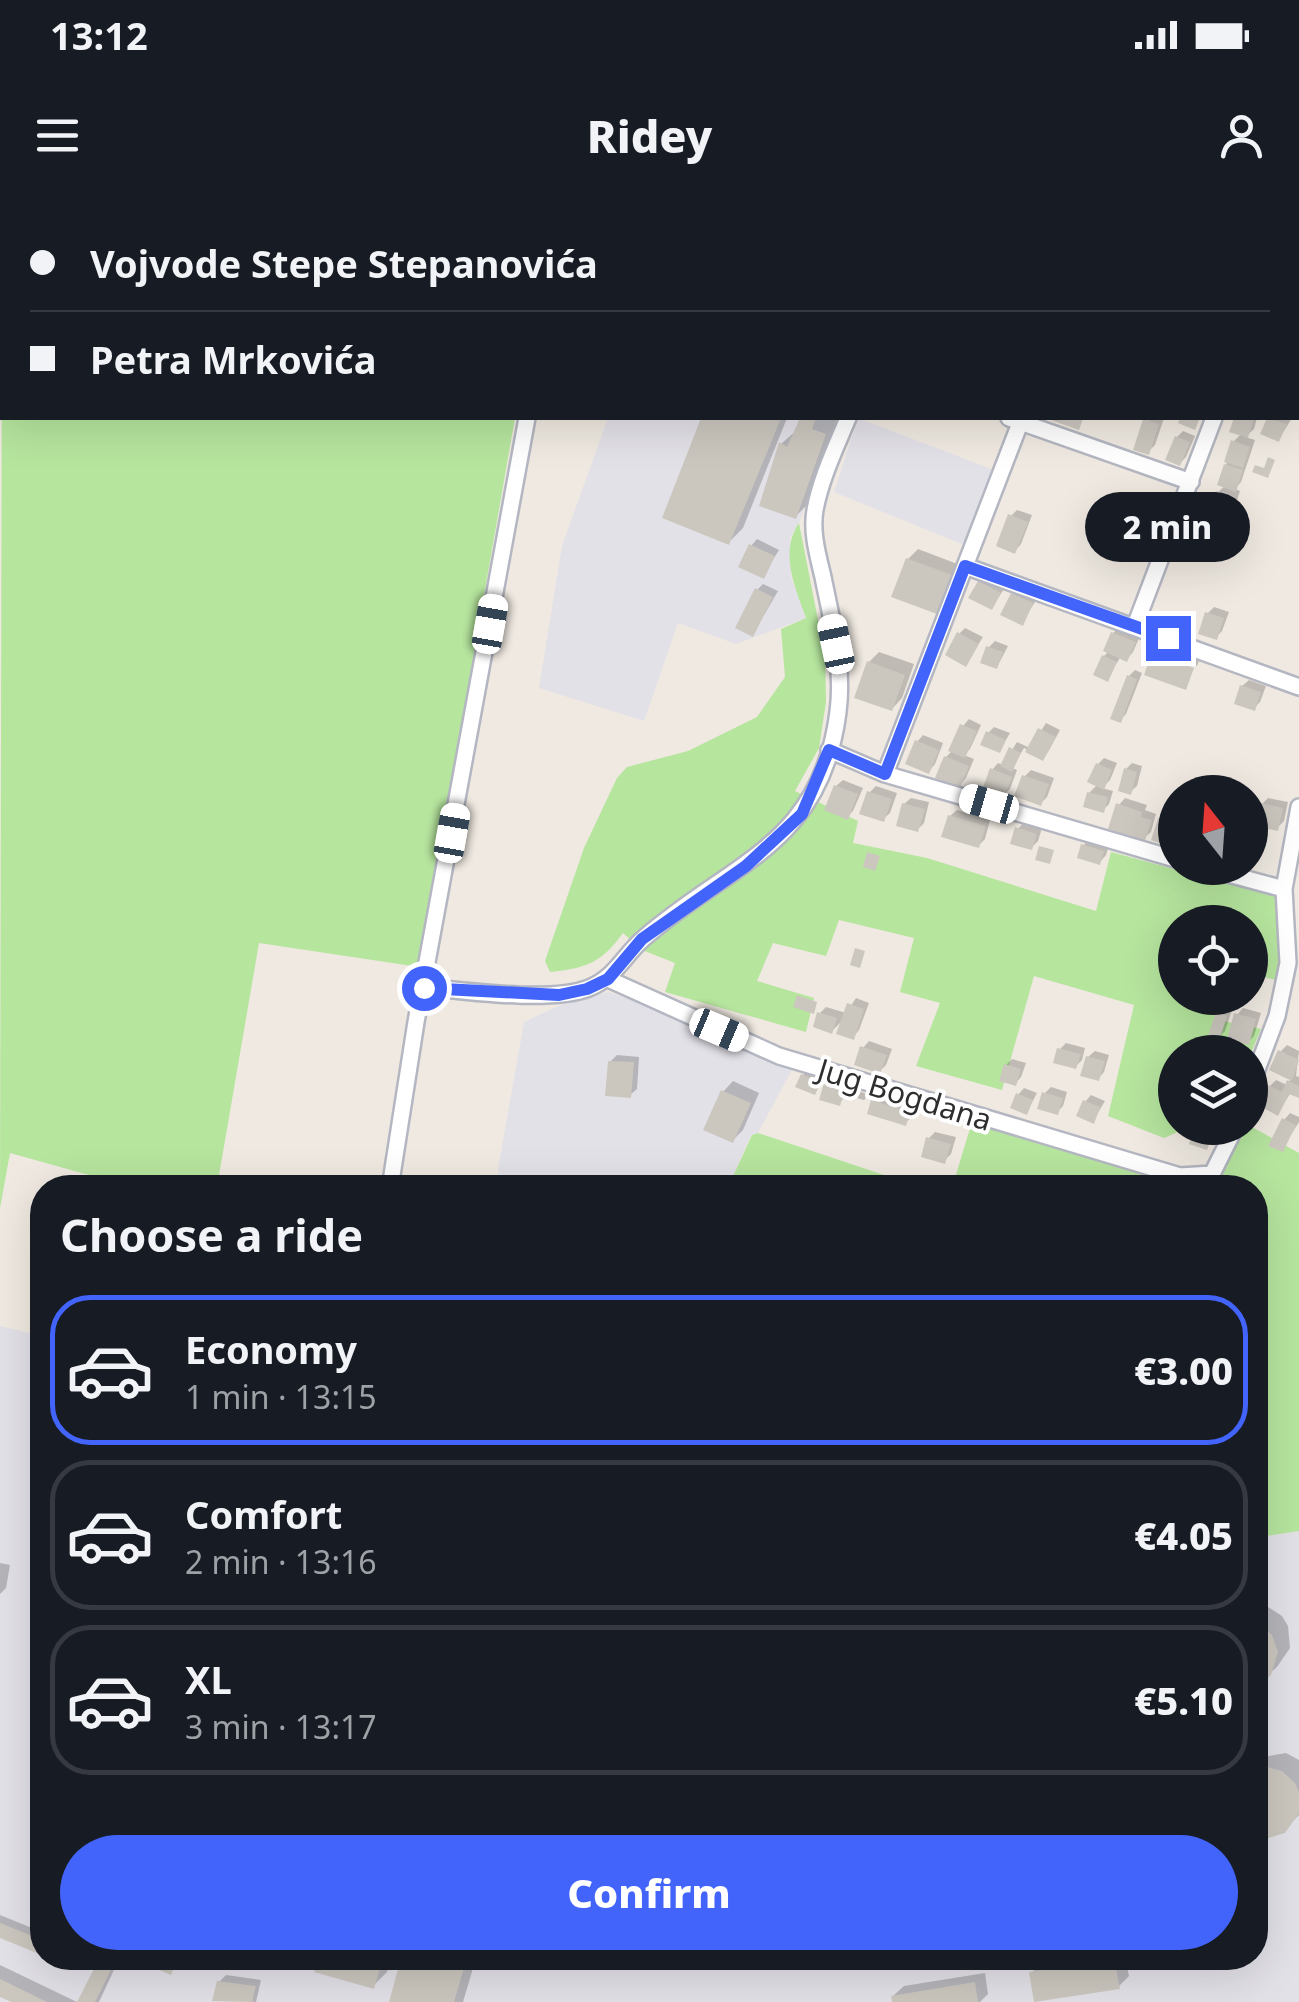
<!DOCTYPE html>
<meta charset="utf-8">
<style>
:root{--surface:#171b24;--page:#242831;--text:#f1f3f6;--muted:#9ea1a6;--line:#363941;--accent:#4264fb}
body{margin:0;font-family:"Noto Sans",sans-serif;background:var(--page);color:var(--text);height:100vh;display:flex;flex-direction:column;font-size:38px;white-space:nowrap}
*{box-sizing:border-box;margin:0}
p{font-size:32px;color:var(--muted)}
.icon{flex:none;width:55px;height:55px;fill:none;stroke:currentColor;stroke-width:2;stroke-linecap:round;stroke-linejoin:round}
.map{position:relative;flex:1;overflow:hidden}
.drawer{position:absolute;left:30px;top:975px;width:1238px;height:795px;display:flex;flex-direction:column;background:var(--surface);border-radius:40px;box-shadow:0 10px 40px #0002}
.drawer>*{flex:none}
.top-card{position:absolute;left:0px;top:0px;width:1300px;height:220px;box-shadow:0 10px 40px #0002;display:grid;align-content:center;height:220px;padding:0 30px;background:var(--surface)}
.needle{width:65px;rotate:343deg}
.tools{position:absolute;left:1158px;top:575px;display:grid;gap:20px}
.tools a{display:grid;place-items:center;width:110px;height:110px;border-radius:50%;background:var(--surface);box-shadow:0 10px 40px #0002;font-size:50px}
.end{position:absolute;width:45px;height:45px;margin:-22px;border:12px solid #4264fb;background:#fff;box-shadow:0 0 0 5px #fff}
.from{border-radius:50%}
.bubble{position:absolute;height:70px;border-radius:35px;background:var(--surface);box-shadow:0 10px 40px #0002;font-size:32px;font-weight:800;line-height:70px;text-align:center}
.car{position:absolute;width:30px;height:60px;margin:-30px -15px;border-radius:12px;box-shadow:0 0 8px 2px #0007;background:linear-gradient(#fff 24%,#345 0 40%,#fff 0 76%,#345 0 86%,#fff 0)}
.top-card b{display:flex;align-items:center;gap:35px;height:95px;font-size:38px}
.top-card b+b{border-top:2px solid var(--line)}
.top-card i{width:25px;height:25px;background:var(--text)}
ul{padding:0;list-style:none}
li{display:flex;align-items:center;gap:30px;height:150px;margin:0 20px 15px;padding:0 10px;border:5px solid var(--line);border-radius:40px}
li div{flex:1}
li b{display:block;font-size:38px}
li em{font-style:normal;font-weight:800}
li.current{border-color:var(--accent)}
li>.icon{width:90px;height:90px;stroke-width:1.5}
h2{padding:0 30px;font-size:45px;line-height:120px}
.primary-button{display:flex;gap:20px;margin-top:auto;padding:20px 30px}
.primary-button a{flex:1;height:115px;border-radius:60px;background:var(--accent);color:#fff;font-size:40px;font-weight:800;line-height:115px;text-align:center}
.status{display:flex;justify-content:space-between;align-items:center;height:70px;padding:0 50px;background:var(--surface);direction:ltr}
.status svg{height:28px;fill:currentColor}
header{display:flex;justify-content:space-between;align-items:center;height:130px;padding:0 30px;background:var(--surface);font-size:45px;font-weight:800}
.map>svg:first-child{display:block}
</style>
<div class="status"><b>13:12</b><svg viewBox="0 0 49 12"><path d="M0 12V9h3v3zM5 12V6h3v6zM10 12V3h3v9zM15 12V0h3v12zM26 1h20v11H26zM47 4h2v5h-2z"/></svg></div>
<header><svg class="icon" aria-label="menu" viewBox="0 0 24 24"><path d="M4 6h16M4 12h16M4 18h16"/></svg>Ridey<svg class="icon" aria-label="person" viewBox="0 0 24 24"><circle cx="12" cy="8" r="4"/><path d="M4 21q1-7 8-7t8 7"/></svg></header>
<div class="map">
<svg width="1299" height="1802" viewBox="0 0 1299 1802">
<rect width="100%" height="100%" fill="#efe9e1"/>
<path fill="#e3e1e8" d="M608 218H836L799 323 790 337 791 377 806 418 736 444 678 423 644 521 539 488 562 346Z
M858 218 999 272 974 349 834 292Z
M608 792 715 829 801 853 758 933 751 935 728 987 499 988 498 969 524 822 558 806Z
M0 1126 42 1136V1758H1255V1338L1299 1331V1802H0Z"/>
<path fill="#b6e59e" d="M25 0H581L24 2Z
M2 64V218H515L419 767 259 743 217 987H132L10 953 0 1008Z
M799 323 825 456 826 502 819 548 795 591 858 621 853 643 927 658 1096 711 1111 652 1281 698 1285 755 1276 780 1250 774V722H1175V798H1218L1214 819 1261 829 1250 855V852H1175V928H1182L1180 931 1164 938 1108 916 1134 805 1034 776 1002 890 916 866 940 803 900 792 914 738 839 720 826 756 773 743 757 781 814 798 806 832 665 792 675 763 642 750 623 733C601 763 587 768 550 772L545 761 584 648 617 578 627 567 688 551 757 517 785 477 781 429 806 418C795 388 779 352 799 323Z
M977 905 1188 970 1213 984 1246 928 1250 926 1299 953V1331L1255 1338V988H952Z
M758 933 920 987H728L752 935Z"/>
<path fill="#0003" d="M788 0H890L787 2Z
M1022 0H1047L1054 2H1021Z
M704 218H787L743 328 729 342 665 317Z
M802 218 839 220 810 302 796 316 762 304 782 243 797 230Z
M1148 218H1164L1155 245 1148 252Z
M1236 218H1257L1254 229 1245 237 1255 240 1241 282 1235 289 1240 291 1234 310 1227 316 1218 292 1225 286 1220 284 1233 242 1242 233 1232 230Z
M1270 218H1292L1279 239 1263 232Z
M1183 231 1195 236 1186 257 1180 263 1177 237Z
M1017 310 1032 315 1021 344 1015 351 1011 316Z
M757 339 779 350 763 376 751 346Z
M918 349 960 365 947 401 937 411 908 359Z
M986 376 1006 386 992 407 980 382Z
M763 384 778 391 753 434 757 390Z
M1019 388 1038 397 1022 423 1013 394Z
M1214 407 1229 412 1222 431 1216 437 1207 414Z
M1120 427 1140 436 1133 452 1127 459 1121 456 1107 479 1104 456 1109 451 1113 433Z
M965 428 983 437 966 464 959 434Z
M995 441 1008 446 997 467 988 448Z
M1161 447 1199 461 1197 466 1157 451Z
M879 452 914 464 902 498 892 509 869 462Z
M1135 470 1142 473 1126 514 1120 520 1129 476Z
M1249 480 1266 486 1260 502 1254 508 1242 486Z
M969 519 981 525 970 549 964 555 974 559 966 578 960 585 946 557 953 550 963 526Z
M1046 523 1060 530 1048 552 1042 558 1024 548 1012 568 1017 570 1010 589 1003 595 992 570 998 563 1003 565 1017 542 1030 548Z
M994 527 1010 533 1000 550 988 533Z
M923 535 943 543 935 564 929 571 917 542Z
M1104 558 1117 563 1110 580 1102 588 1113 591 1109 604 1103 610 1089 593 1098 584V564Z
M1132 563 1142 566 1137 586 1130 592 1126 569Z
M1031 570 1054 578 1047 597 1041 603 1025 576Z
M843 580 863 588 853 611 847 617 836 586Z
M1232 583 1241 585 1239 592H1225Z
M876 586 897 593 890 613 883 619 870 592Z
M911 598 929 602 924 623 918 629 904 604Z
M1125 598 1147 605 1145 610 1156 614 1151 632 1144 638 1119 605Z
M1268 598 1288 602 1284 621 1277 628 1261 605Z
M957 610 990 620 985 639 979 645 950 616Z
M1167 613 1175 616V646L1161 620Z
M1024 622 1042 628 1038 641 1032 647 1018 629Z
M1089 639 1109 645 1106 655 1100 662 1083 646Z
M856 798 869 803 859 830 853 837 845 818 832 831 820 813 826 807 846 813Z
M1225 798H1232L1228 808 1232 810 1225 831 1218 838V814L1226 806 1222 804Z
M1243 808 1261 813 1254 836 1248 842 1237 815Z
M869 841 892 849 886 865 880 871 863 848Z
M1066 843 1085 848 1082 860 1076 866 1060 849Z
M1287 845 1299 851 1296 876 1299 877V895L1291 892 1278 913 1270 886 1276 880 1287 885 1291 878 1280 852Z
M1095 851 1109 855 1104 872 1098 879 1088 857Z
M617 855 639 857 637 889 630 895 610 862Z
M1012 859 1026 863 1021 877 1015 884 1006 865Z
M809 869 825 875 815 892 803 875Z
M833 878 850 883 845 897 839 903 826 885Z
M733 881 759 893 743 930 733 940 723 892Z
M1051 887 1067 892 1063 906 1057 912 1045 893Z
M1024 888 1037 893 1027 912 1018 895Z
M852 889 867 894 866 898 864 900 846 895Z
M880 895 915 906 912 917 905 923 873 901Z
M1091 895 1105 901 1093 921 1085 902Z
M1290 913 1299 917V922L1282 949 1284 920Z
M935 932 956 937 951 954 944 961 929 938Z
M0 1363 10 1365 6 1388 0 1394Z
M1255 1405 1268 1407 1282 1416 1288 1426 1290 1448 1277 1467 1255 1486Z
M1286 1553 1299 1560V1615L1284 1630 1255 1636V1562L1263 1557Z
M0 1715 42 1732V1747L38 1751 0 1736Z
M105 1758 119 1759 99 1802H80L99 1764Z
M148 1758H180L170 1772 147 1761Z
M321 1758H392L387 1772 373 1786 317 1770Z
M404 1758H476L463 1802H391Z
M1071 1758H1125L1129 1776 1118 1787 1032 1773 1042 1762Z
M0 1765 77 1802H17L0 1794Z
M985 1773 988 1794 980 1802H894L893 1796 904 1786Z
M226 1775 261 1780 256 1802 215 1799 219 1782Z"/>
<path fill="#cbc7bf" d="M701 218H781L729 345 662 318Z
M800 218H816L812 229 826 234 796 319 759 306 779 242 787 247Z
M1045 218H1083L1079 230Z
M1180 218H1200L1195 230 1178 223Z
M1234 218H1254L1248 238 1229 232Z
M1267 218 1287 224 1279 242 1260 234Z
M1143 219 1159 224 1149 255 1133 250Z
M1175 236 1190 242 1180 266 1165 260Z
M1231 240 1250 247 1243 268 1224 262Z
M1268 257 1275 260 1268 278 1252 272 1255 265 1264 268Z
M1224 264 1243 270 1236 292 1217 285Z
M1216 291 1235 297 1228 319 1209 313Z
M1008 314 1028 322 1015 354 996 346Z
M749 344 775 356 764 379 738 367Z
M906 358 952 375 937 414 891 397Z
M978 381 1001 393 992 410 968 398Z
M755 388 773 397 753 437 735 428Z
M1011 393 1033 403 1023 426 1000 415Z
M1205 412 1224 418 1217 440 1198 434Z
M957 432 979 444 966 467 945 455Z
M1111 432 1136 442 1127 462 1103 451Z
M986 446 1003 452 997 469 980 463Z
M1152 452 1194 468 1186 490 1144 475Z
M1102 455 1117 462 1108 482 1093 475Z
M867 461 905 475 892 511 854 498Z
M1127 475 1137 479 1121 523 1110 519Z
M1240 485 1261 492 1255 511 1234 504Z
M960 524 977 531 965 558 948 551Z
M1038 528 1056 537 1043 561 1025 552Z
M986 531 1006 540 1000 553 980 545Z
M915 540 939 550 929 574 905 564Z
M1009 547 1021 553 1012 572 1000 566Z
M944 556 969 566 960 588 935 578Z
M1096 563 1112 570 1104 590 1087 582Z
M990 568 1012 577 1004 598 982 590Z
M1124 568 1137 572 1131 595 1118 591Z
M1022 575 1049 584 1041 606 1014 596Z
M834 585 858 594 848 620 824 610Z
M867 591 892 599 884 622 859 614Z
M1087 592 1108 597 1104 613 1083 607Z
M902 603 925 609 918 632 896 626Z
M1116 603 1142 612 1141 617 1152 620 1145 641 1108 629Z
M1259 603 1283 608 1278 631 1254 626Z
M948 615 986 626 979 648 941 637Z
M1158 618 1175 624V649L1151 640Z
M1015 627 1037 634 1032 650 1010 644Z
M1081 644 1104 651 1100 665 1077 658Z
M1039 646 1054 650 1050 664 1035 660Z
M867 652 880 656 875 671 863 667Z
M855 748 865 751 860 768 850 765Z
M797 795 817 802 814 814 793 807Z
M847 803 864 809 854 840 836 834Z
M817 812 837 818 832 834 813 827Z
M1216 812 1227 816 1219 841 1208 836Z
M1234 813 1256 819 1249 845 1227 839Z
M860 846 887 855 880 874 854 865Z
M1057 848 1081 854 1076 869 1053 863Z
M1278 850 1299 860 1292 881 1269 870Z
M1086 856 1105 861 1099 881 1080 876Z
M608 861 634 862 631 898 605 896Z
M1004 864 1021 869 1016 886 999 881Z
M801 874 821 882 815 895 795 887Z
M1287 880 1299 886V898L1289 894 1278 916 1258 905 1268 885 1282 892Z
M824 883 845 889 840 906 819 900Z
M721 890 751 903 733 943 703 930Z
M1042 892 1063 898 1058 915 1037 909Z
M1016 893 1033 900 1027 915 1010 908Z
M871 900 910 912 906 926 867 914Z
M1083 900 1100 907 1094 924 1076 916Z
M1282 918 1296 925 1283 952 1268 946Z
M1195 928H1215L1207 950 1189 944Z
M926 937 951 944 945 964 921 957Z
M1255 1420 1272 1435 1278 1452 1271 1475 1255 1489Z
M1264 1566 1282 1571 1295 1583 1299 1593V1613L1285 1633 1262 1640 1255 1639V1567Z
M0 1723 42 1740 39 1754 0 1738Z
M146 1758H165L176 1762 171 1775 143 1763Z
M318 1758H383L374 1789 314 1772Z
M401 1758H467L454 1802H389Z
M1114 1758 1120 1789 1034 1802 1029 1772Z
M97 1763 111 1770 95 1802H77Z
M0 1779 47 1802H11L0 1797Z
M217 1781 256 1786 252 1802 212 1801Z
M975 1782 978 1802H892L891 1796Z"/>
<g fill="none" stroke-linecap="round" stroke-linejoin="round">
<defs>
<path id="minor" d="M1233 0 1240 2
M589 2 590 0
M931 2 932 0
M1104 2 1105 0
M1290 2 1291 0
M1009 218 1191 282
M965 366 1299 487
M1135 426 1214 218
M829 550 885 574 1175 659
M885 574 1022 218
M1206 668 1284 689
M608 779 779 856 1180 976 1212 974 1235 928
M424 787C466 791 551 803 589 788 615 778 624 755 644 738 731 662 821 646 838 512 844 466 832 422 823 377 818 356 811 332 815 310 821 278 836 247 848 218
M1250 888 1277 816 1288 763 1284 689 1299 607
M390 988 416 822 527 218"/>
</defs>
<use href="#minor" stroke="#b4b7c1" stroke-width="20"/>
<use href="#minor" stroke="#fff" stroke-width="15"/>
</g>
<g fill="none" stroke-linecap="round" stroke-linejoin="round">
<path stroke="#4264fb" stroke-width="12" d="M424 788 559 795 587 789 608 779 642 739 746 666 802 614 829 550 885 574 965 366 1168 438"/>
</g>
<g text-anchor="middle" dominant-baseline="central" stroke-width="8" stroke-linejoin="round" paint-order="stroke">
<g font-size="30" fill="#2e2e2e" stroke="#fff">
<text transform="translate(905 894) rotate(17)">Jug Bogdana</text>
</g>
</g>
</svg>
<div class="tools">
<a><svg class="needle" viewBox="-14 -14 28 28"><path d="M0-13l5 13h-10z" fill="#e53935"/><path d="M0 13l5-13h-10z" fill="#9ea1a6"/></svg></a>
<a><svg class="icon" aria-label="locate" viewBox="0 0 24 24"><circle cx="12" cy="12" r="6"/><path d="M12 2v4M12 18v4M2 12h4M18 12h4"/></svg></a>
<a><svg class="icon" aria-label="layers" viewBox="0 0 24 24"><path d="M12 4l9 5-9 5-9-5zM3 14l9 5 9-5"/></svg></a>
</div>
<i class="end from" style="left:424px;top:788px"></i>
<i class="end" style="left:1168px;top:438px"></i>
<div class="bubble" style="left:1085px;top:292px;width:165px">2 min</div>
<i class="car" style="left:490px;top:424px;rotate:10deg"></i>
<i class="car" style="left:836px;top:444px;rotate:348deg"></i>
<i class="car" style="left:989px;top:604px;rotate:286deg"></i>
<i class="car" style="left:452px;top:633px;rotate:10deg"></i>
<i class="car" style="left:719px;top:830px;rotate:113deg"></i>
<div class="top-card">
<b><i class="from"></i>Vojvode Stepe Stepanovića</b>
<b><i></i>Petra Mrkovića</b>
</div>
<section class="drawer">
<h2>Choose a ride</h2>
<ul>
<li class="current"><svg class="icon" aria-label="car" viewBox="0 0 24 24"><path d="M5 17H2v-5l4-1 3-4h7l3 4 3 1v5h-3M9 17h6M6 11h13"/><circle cx="7" cy="17" r="2"/><circle cx="17" cy="17" r="2"/></svg><div><b>Economy</b><p>1 min · 13:15</p></div><em>€3.00</em></li>
<li><svg class="icon" aria-label="car" viewBox="0 0 24 24"><path d="M5 17H2v-5l4-1 3-4h7l3 4 3 1v5h-3M9 17h6M6 11h13"/><circle cx="7" cy="17" r="2"/><circle cx="17" cy="17" r="2"/></svg><div><b>Comfort</b><p>2 min · 13:16</p></div><em>€4.05</em></li>
<li><svg class="icon" aria-label="car" viewBox="0 0 24 24"><path d="M5 17H2v-5l4-1 3-4h7l3 4 3 1v5h-3M9 17h6M6 11h13"/><circle cx="7" cy="17" r="2"/><circle cx="17" cy="17" r="2"/></svg><div><b>XL</b><p>3 min · 13:17</p></div><em>€5.10</em></li>
</ul>
<div class="primary-button"><a>Confirm</a></div>
</section>
</div>
